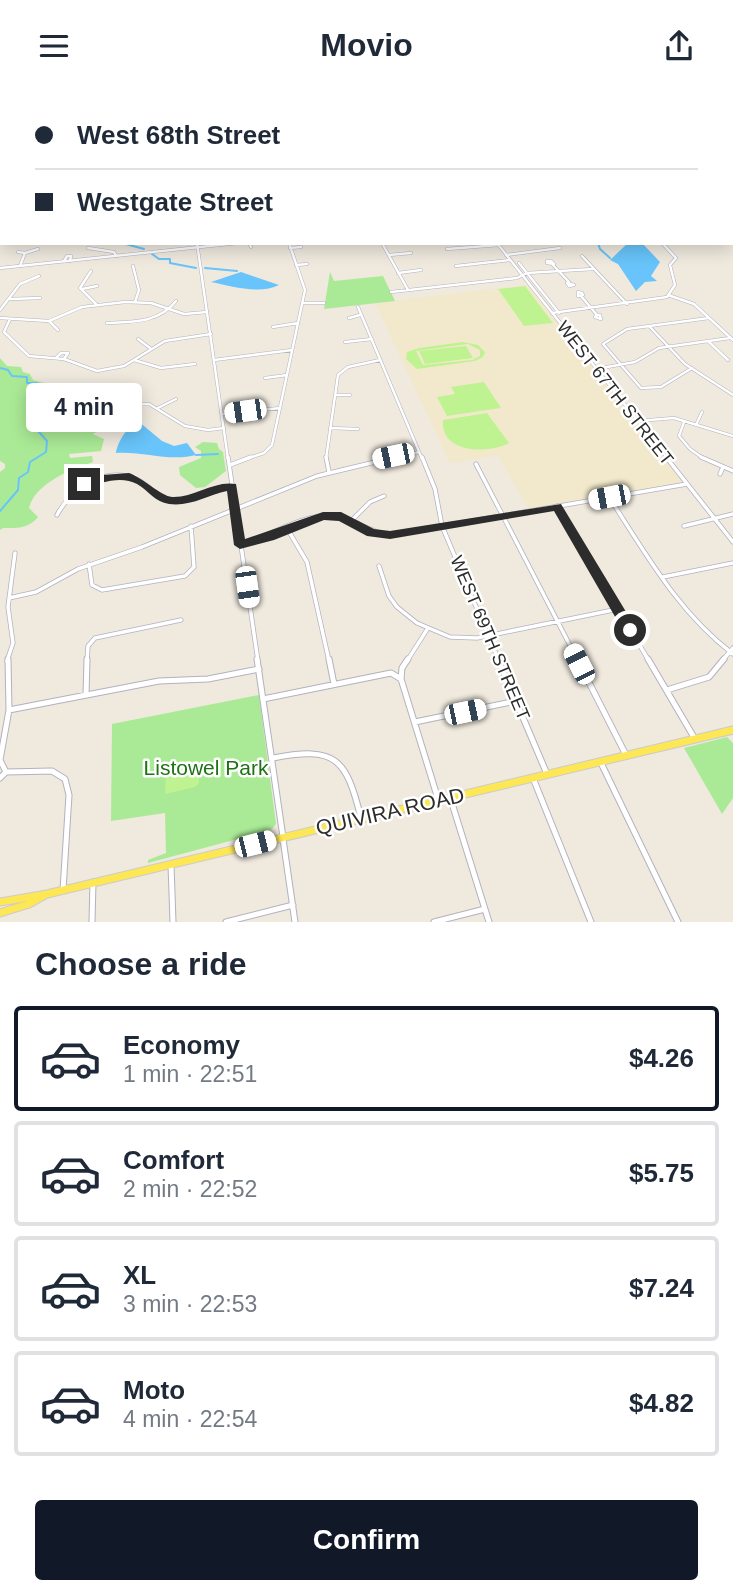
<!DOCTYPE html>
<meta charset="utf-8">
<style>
:root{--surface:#fff;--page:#f2f2f3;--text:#1f2937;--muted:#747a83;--line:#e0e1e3;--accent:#111827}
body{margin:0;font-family:Helvetica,sans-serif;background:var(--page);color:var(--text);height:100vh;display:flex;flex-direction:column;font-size:26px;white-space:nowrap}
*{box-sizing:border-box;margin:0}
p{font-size:23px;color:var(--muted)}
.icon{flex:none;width:38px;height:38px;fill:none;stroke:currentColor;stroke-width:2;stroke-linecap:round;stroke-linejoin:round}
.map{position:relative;height:831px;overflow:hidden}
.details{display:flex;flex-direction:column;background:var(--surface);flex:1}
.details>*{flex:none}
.top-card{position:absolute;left:0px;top:0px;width:733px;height:154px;box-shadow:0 4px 18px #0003;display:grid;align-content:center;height:154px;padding:0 35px;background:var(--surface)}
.end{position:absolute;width:32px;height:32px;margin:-16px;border:9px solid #2c2c2c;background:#fff;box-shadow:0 0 0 4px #fff}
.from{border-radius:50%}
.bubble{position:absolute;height:49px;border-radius:7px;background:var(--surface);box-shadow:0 4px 18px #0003;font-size:23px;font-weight:700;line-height:49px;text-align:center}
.car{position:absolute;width:21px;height:42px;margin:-21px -10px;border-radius:9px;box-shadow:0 0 5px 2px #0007;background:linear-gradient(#fff 24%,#345 0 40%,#fff 0 76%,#345 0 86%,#fff 0)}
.top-card b{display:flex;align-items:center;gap:24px;height:66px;font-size:26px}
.top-card b+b{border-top:2px solid var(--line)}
.top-card i{width:18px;height:18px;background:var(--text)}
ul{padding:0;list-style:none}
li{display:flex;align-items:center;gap:21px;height:105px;margin:0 14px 10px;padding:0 21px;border:4px solid var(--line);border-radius:7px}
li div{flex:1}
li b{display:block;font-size:26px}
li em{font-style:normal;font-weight:700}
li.on{border-color:var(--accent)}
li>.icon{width:63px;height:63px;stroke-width:1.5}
h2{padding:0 35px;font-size:32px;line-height:84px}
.primary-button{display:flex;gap:14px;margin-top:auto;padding:14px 35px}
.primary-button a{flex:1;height:80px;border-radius:7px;background:var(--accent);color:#fff;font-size:28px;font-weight:700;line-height:80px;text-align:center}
header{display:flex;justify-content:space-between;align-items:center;height:91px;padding:0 35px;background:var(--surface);font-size:32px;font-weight:700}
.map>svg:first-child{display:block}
</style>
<header><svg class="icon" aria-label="menu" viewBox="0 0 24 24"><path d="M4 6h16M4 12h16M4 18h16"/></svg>Movio<svg class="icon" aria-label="share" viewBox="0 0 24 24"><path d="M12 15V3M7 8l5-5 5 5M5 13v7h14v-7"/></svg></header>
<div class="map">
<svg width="733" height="831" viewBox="0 0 733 831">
<rect width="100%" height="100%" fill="#efe9de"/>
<path fill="#f2e9cc" d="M528 194 681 389V392L529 419 498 365 450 372 375 212Z"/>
<path fill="#aaea96" d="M330 181 334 190 383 185 395 210 324 218Z
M0 267 7 275 21 276 23 281 30 283 33 289 67 298 104 294 103 298 90 301 77 313 68 316 58 314 49 316 74 328 69 339H84L107 328 114 330 93 343 104 348 101 360 69 363 70 367 92 365 93 371C72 378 35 392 29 417L38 426C28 438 18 437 3 437L0 439V381L5 377V373L0 370Z
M203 351 217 352 219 358 223 361 226 380 205 396 196 397 180 384 179 376 201 367V360L195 356Z
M259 604 276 733 271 739 148 772V769L166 762 165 722 111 730 112 633Z
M727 646 733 652V707L722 723 684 657Z"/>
<path fill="#bff291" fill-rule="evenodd" d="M525 195 553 232 524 235 498 198Z
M463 251 478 254 485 261 483 266 475 270 417 278 406 268 407 261 419 257ZM468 253 480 259V265L472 269 423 274 416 260Z
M466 255 473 267 425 273 419 260Z
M484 291 501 317 447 325 437 306 455 303 451 296Z
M487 322 509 352C489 363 440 363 443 329Z
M185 670H199V692L195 696 165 703 166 683 175 674Z"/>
<path fill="#68c4fa" d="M628 152H642L660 171 651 185 657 190 645 191 636 200 618 173 610 169Z
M241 181 279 194C260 204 231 195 211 191Z
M138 330 162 350 174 355 187 352 196 364C170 371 143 360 116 362 117 352 128 334 138 330Z"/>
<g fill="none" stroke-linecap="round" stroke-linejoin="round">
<path stroke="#68c4fa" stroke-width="2" d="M122 152 144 158
M598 152 600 158 610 167
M152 163 159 168H170V172L196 177
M205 177 237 180
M0 277 8 279 12 285 27 286V292H37L55 302 50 317 31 332 47 350 46 361 30 371 28 381 19 387 18 399 0 420
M196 364 218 363"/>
<defs>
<path id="minor-far3" d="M459 0 463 2
M234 2 241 0
M491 2 535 0
M669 2 671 0"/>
<path id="minor-far2" d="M249 152 251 156
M382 152 408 199
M88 157 114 161 116 165
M290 157 301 156
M447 158 499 154
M18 161 25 162
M389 164 411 162
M506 164 560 157
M582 165 627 213
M64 170 67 165H71L70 170
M547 170H551L554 173 547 172Z
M519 172 559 222
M552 173 569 191
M296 174 307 173
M20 175 25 162 38 158
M133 175 139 199 135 211
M456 175 510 169
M91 180 80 197 96 213
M398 182 421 179
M567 192 574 194 569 195Z
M82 198 97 195
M391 201 517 187 527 182 593 178
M578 201 582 202 583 204 578 205Z
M668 204 694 213 733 249
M581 205 597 224
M10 208 40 207
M303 212H324
M358 216 422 368
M0 219 20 193 39 185
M552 222 667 206 675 194 670 174 676 167 662 152
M596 224H600L601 228 595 226Z
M0 227 49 230 82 216 125 211 151 212 184 223 207 221
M349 227 360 224
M10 228 4 241 29 265 64 268 97 280 124 275 165 250 211 243
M49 230 58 239
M107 232C132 231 159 232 176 210
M649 235 685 273 733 304
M273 236 298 232
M138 248 150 257
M708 250 728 269
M345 251 372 248
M56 267 61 262H68L64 268
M134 269 161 277 195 273
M214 269 292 259
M692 277 661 296 641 297 603 253 627 238 709 227
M596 278 635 271 659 257 730 247
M265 287 287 284
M335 304H350
M109 315 149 313 185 335 208 339 224 337
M158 317 176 308
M222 323 280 317
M637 330 674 327 733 345
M684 331 679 345 690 358 704 368
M696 334 702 321
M330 337 358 338
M246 368 264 362 272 354 305 199 289 152
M326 368 338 284 348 276 380 269
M388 368 419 361"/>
<path id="minor-far1" d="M326 366 329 381
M422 366 435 398 442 435 499 570
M701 366 733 380
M476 373 578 570
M230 374 251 366
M720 383 723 376
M609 406C646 463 678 521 733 563
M557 415 649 570
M57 424C72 396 106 374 138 389 149 394 156 406 169 409 190 413 212 400 232 395
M351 430 370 411 384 405
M684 435 733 423
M288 439 307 471 329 570
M241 454C271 445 307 419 339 426 357 429 371 442 390 444L687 393
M89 473 92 494 102 499 185 485 194 476 191 435
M379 475 389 505 397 516 417 532 450 546 477 547 618 518
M663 486 733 472
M9 507 36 501 78 478 142 456 317 385 396 366
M7 570 13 552 8 516 15 462
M87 570 88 555 95 547 181 529
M407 570 428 537
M722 570 733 557"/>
<path id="minor" d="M329 568 334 593
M408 568 402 577 401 588 438 708
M498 568 547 683
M577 568 626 664
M648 568 695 648
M667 599 709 586 724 568
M86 604 87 568
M263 608 391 582 401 588
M9 619 159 590 208 588 259 578
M415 631 516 610
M273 667C336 655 346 667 361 727
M601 672 678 831
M6 681 52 680 65 688 69 704 63 799
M0 687 6 681 0 669 9 619 8 568
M533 687 591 831
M450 706 489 831
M283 748 295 831
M171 774 173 831
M92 831 93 791
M226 831 293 814
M434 831 485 818"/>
<path id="tertiary-far3" d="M376 0 378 2
M577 0 580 2"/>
<path id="tertiary-far2" d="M197 152 228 368
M497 152 668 368"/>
<path id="tertiary-far1" d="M228 366 258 570
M666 366 733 451"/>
<path id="tertiary" d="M257 568 283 746"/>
<path id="secondary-far1" d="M0 0H7"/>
<path id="secondary" d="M0 117 2 111
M0 177 238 152"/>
<path id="primary" d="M0 811 47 803 733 639
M0 822 29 813 45 804"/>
<path id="motorway" d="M427 0 430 2"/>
</defs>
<use href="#minor-far3" stroke="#b2b2c1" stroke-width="2.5"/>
<use href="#minor-far2" stroke="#b2b2c1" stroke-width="3.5"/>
<use href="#minor-far1" stroke="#b2b2c1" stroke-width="5"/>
<use href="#minor" stroke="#b2b2c1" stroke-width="7"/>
<use href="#tertiary-far3" stroke="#b2b2c1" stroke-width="2.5"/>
<use href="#tertiary-far2" stroke="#b2b2c1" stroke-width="3.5"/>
<use href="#tertiary-far1" stroke="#b2b2c1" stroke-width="5"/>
<use href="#tertiary" stroke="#b2b2c1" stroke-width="7"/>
<use href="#secondary-far1" stroke="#b2b2c1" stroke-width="2.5"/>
<use href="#secondary" stroke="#b2b2c1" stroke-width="3.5"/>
<use href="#primary" stroke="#ccc" stroke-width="9"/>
<use href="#motorway" stroke="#ccc" stroke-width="3.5"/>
<use href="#minor-far3" stroke="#fff" stroke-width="2"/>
<use href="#minor-far2" stroke="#fff" stroke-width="2.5"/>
<use href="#minor-far1" stroke="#fff" stroke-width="3.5"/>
<use href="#minor" stroke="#fff" stroke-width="5"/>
<use href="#tertiary-far3" stroke="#fff" stroke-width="2"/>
<use href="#tertiary-far2" stroke="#fff" stroke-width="2.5"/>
<use href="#tertiary-far1" stroke="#fff" stroke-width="3.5"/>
<use href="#tertiary" stroke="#fff" stroke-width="5"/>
<use href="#secondary-far1" stroke="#fff" stroke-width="2"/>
<use href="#secondary" stroke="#fff" stroke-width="2.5"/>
<use href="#primary" stroke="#fde755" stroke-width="7"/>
<use href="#motorway" stroke="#ffb259" stroke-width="2.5"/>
</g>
<path fill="#2c2c2c" d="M129 382C143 387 161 405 172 406 194 407 214 389 236 393L245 448 323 421H341L374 438 390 440 561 413 637 539 635 543H625L554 420 390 448 367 445 339 430 324 429 274 449 240 458 234 454 227 400C208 404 190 416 169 413 155 411 149 400 137 393 121 384 100 392 84 397L78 393 102 384Z"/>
<g text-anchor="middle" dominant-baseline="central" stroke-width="5" stroke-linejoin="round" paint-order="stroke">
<g font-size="18" fill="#2c2c2c" stroke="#fff">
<text transform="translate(615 302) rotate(52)">WEST 67TH STREET</text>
<text transform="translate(490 547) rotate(67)">WEST 69TH STREET</text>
</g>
<g font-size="21" fill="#1e7214" stroke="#fff">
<text x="206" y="676">Listowel Park</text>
</g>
<g font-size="21" fill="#2c2c2c" stroke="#fff">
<text transform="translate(390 720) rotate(-13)">QUIVIRA ROAD</text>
</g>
</g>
</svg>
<i class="end from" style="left:630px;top:539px"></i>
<i class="end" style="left:84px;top:393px"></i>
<div class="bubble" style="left:26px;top:292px;width:116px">4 min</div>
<i class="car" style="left:245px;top:320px;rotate:262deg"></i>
<i class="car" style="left:393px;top:365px;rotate:258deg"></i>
<i class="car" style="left:609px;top:406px;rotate:259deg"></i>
<i class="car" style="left:247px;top:496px;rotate:172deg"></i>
<i class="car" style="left:579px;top:573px;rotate:333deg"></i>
<i class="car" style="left:465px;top:621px;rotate:78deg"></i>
<i class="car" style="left:255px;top:753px;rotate:76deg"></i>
<div class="top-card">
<b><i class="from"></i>West 68th Street</b>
<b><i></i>Westgate Street</b>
</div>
</div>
<section class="details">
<h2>Choose a ride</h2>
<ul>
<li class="on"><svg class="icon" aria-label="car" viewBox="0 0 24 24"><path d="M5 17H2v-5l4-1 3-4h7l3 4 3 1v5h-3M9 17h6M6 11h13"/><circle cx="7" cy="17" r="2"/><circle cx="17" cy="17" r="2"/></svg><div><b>Economy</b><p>1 min · 22:51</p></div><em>$4.26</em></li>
<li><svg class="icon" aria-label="car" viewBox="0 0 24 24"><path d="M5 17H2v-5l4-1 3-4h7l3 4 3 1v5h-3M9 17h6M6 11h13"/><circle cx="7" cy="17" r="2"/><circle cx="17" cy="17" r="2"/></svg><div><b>Comfort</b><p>2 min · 22:52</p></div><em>$5.75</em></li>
<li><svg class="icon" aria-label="car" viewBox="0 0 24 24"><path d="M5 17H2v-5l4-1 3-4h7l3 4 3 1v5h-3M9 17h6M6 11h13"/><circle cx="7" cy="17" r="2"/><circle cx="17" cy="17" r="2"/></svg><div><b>XL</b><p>3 min · 22:53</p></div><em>$7.24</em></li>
<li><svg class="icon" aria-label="car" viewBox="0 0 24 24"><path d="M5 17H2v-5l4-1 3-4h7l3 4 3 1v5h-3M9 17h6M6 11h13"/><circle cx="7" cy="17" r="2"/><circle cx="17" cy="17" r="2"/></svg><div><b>Moto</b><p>4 min · 22:54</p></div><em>$4.82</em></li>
</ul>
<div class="primary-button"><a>Confirm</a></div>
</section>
